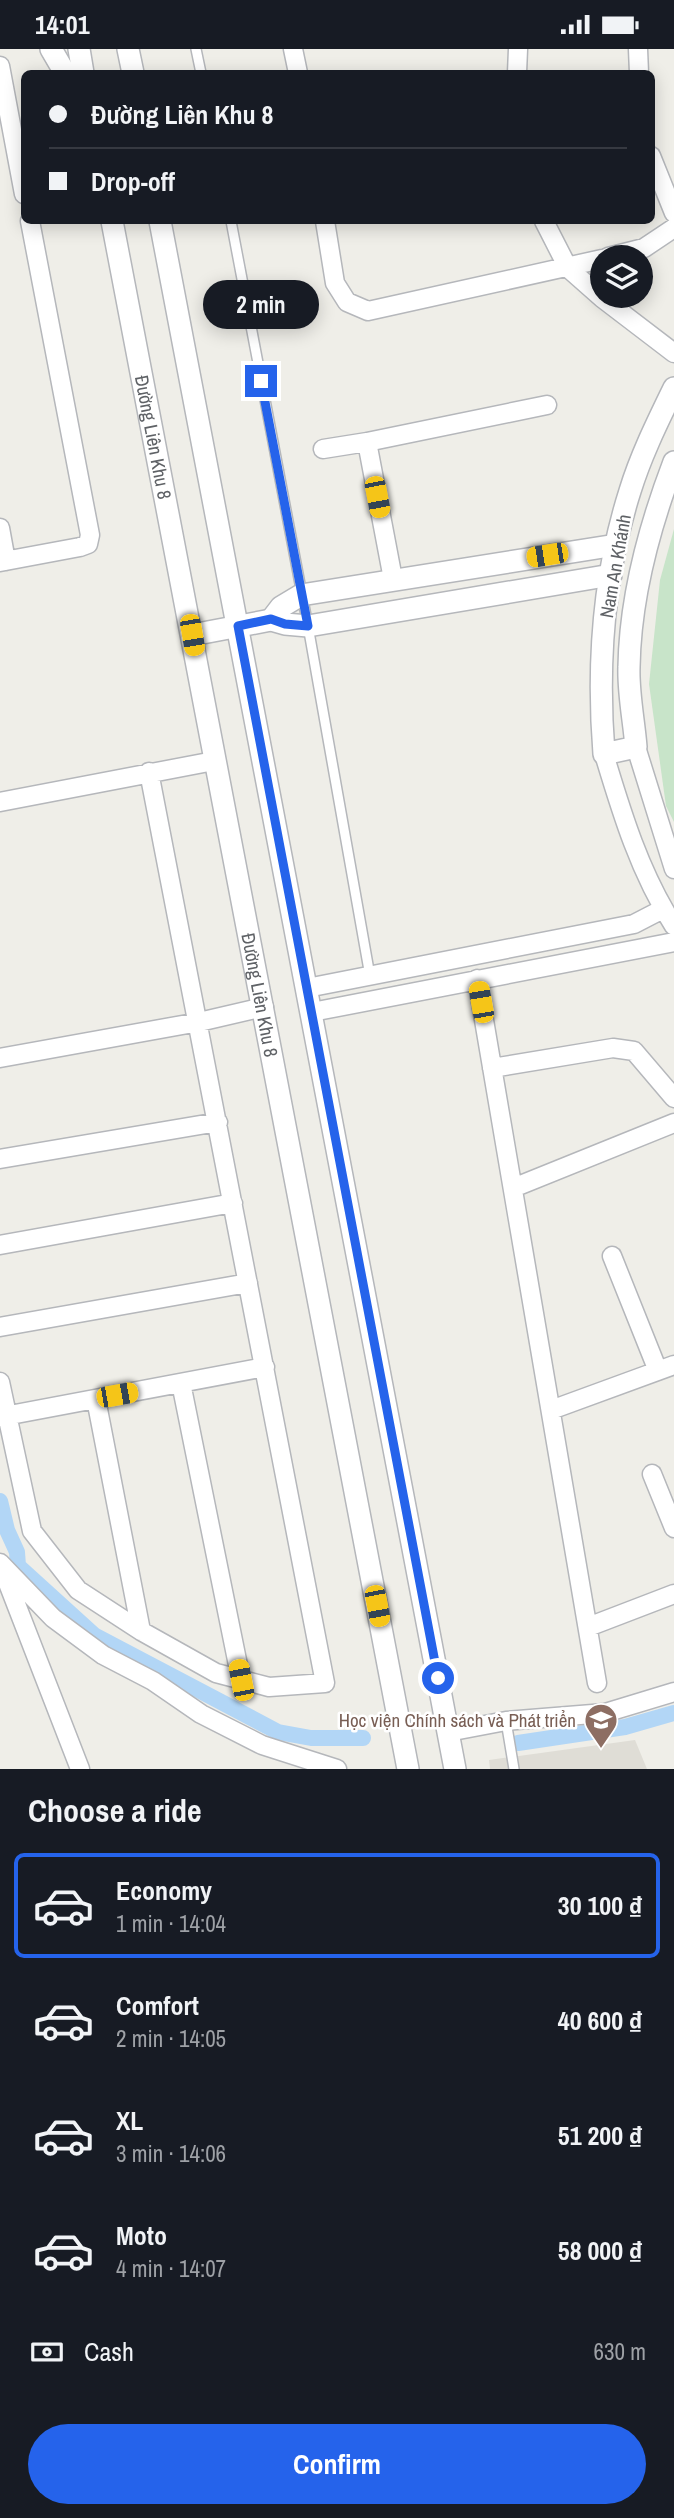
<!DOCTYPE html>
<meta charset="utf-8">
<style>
:root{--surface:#171b24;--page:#242831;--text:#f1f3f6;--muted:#9ea1a6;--line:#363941;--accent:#2563eb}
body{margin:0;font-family:"Archivo Narrow",sans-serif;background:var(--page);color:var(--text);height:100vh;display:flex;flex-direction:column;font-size:26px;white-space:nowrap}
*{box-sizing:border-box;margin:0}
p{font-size:23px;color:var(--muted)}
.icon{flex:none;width:38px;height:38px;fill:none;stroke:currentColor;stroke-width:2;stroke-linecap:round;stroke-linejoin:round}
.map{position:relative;height:1720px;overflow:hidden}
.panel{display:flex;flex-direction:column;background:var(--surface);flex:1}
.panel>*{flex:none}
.hud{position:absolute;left:21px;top:21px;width:634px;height:154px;border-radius:10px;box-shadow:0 4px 18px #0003;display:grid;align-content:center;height:154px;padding:0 28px;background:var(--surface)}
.controls{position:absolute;left:590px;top:196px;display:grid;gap:14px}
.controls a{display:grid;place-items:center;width:63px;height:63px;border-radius:50%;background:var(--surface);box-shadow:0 4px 18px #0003;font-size:35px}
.end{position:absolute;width:32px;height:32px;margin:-16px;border:9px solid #2563eb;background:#fff;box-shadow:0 0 0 4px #fff}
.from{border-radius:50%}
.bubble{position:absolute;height:49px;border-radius:24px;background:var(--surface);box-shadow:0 4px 18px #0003;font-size:23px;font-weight:800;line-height:49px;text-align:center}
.car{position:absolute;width:21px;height:42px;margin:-21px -10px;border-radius:9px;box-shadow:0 0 5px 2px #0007;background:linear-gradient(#f5c518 24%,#345 0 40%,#f5c518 0 76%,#345 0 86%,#f5c518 0)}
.hud b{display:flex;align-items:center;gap:24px;height:66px;font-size:26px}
.hud b+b{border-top:2px solid var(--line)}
.hud i{width:18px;height:18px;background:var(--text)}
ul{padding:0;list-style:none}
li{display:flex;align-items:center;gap:21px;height:105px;margin:0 14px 10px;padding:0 14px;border:4px solid transparent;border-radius:10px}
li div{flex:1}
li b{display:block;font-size:26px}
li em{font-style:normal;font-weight:800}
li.selected{border-color:var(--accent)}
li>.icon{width:63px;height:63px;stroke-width:1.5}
h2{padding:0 28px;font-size:32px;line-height:84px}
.pay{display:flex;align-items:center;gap:18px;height:77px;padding:0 28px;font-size:26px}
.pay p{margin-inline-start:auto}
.button{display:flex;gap:14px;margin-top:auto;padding:14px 28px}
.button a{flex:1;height:80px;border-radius:42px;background:var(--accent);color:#fff;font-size:28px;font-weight:800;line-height:80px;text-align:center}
.status{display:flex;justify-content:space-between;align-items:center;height:49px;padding:0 35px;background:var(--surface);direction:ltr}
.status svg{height:19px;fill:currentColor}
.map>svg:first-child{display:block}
</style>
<div class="status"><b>14:01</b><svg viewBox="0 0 49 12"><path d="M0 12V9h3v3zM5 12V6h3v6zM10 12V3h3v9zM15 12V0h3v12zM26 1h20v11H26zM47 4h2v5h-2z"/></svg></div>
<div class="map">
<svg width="674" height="1720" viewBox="0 0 674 1720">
<rect width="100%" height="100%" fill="#efeee8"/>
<path fill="#dfddd6" d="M635 1691 647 1720H490L489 1711Z"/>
<path fill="#c8e4c9" d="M674 480V773L666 757 649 635 660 531Z"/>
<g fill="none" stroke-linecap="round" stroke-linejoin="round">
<path stroke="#b2d6f6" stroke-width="16" d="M0 1452 7 1481 17 1503 18 1517 94 1586 278 1683 311 1689H363
M518 1694 625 1678 674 1664"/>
<defs>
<path id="service" d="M196 0 201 24
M231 172 308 577 370 927
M506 1672 514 1720"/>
<path id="minor" d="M293 0 298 24
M638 0 639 24
M0 17 24 145
M517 24 518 0
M651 107 674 164
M325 172 335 234 347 253 368 262 602 210
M544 172 568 219 602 249 674 304
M608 208 644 199 674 179
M323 400 367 393
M0 479 6 512
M0 513 80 498 88 495 90 486 30 172
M393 530 367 393 547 356
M636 698 674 820
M604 705C622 765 640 824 674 877
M0 753 214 712
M477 930 597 1634
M307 939 634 875 663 860
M312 963 674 893
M0 1009 199 973 264 958
M492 1019 613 999 634 1002 674 1049
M0 1110 218 1073
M513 1139 674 1074
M0 1196 233 1154
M612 1207 658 1322
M0 1278 248 1234
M0 1333 32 1482 78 1541 141 1582 216 1624 269 1638 325 1634 149 723
M181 1334 241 1631
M96 1350 141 1582
M551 1361 674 1316
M0 1368 265 1318
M652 1425 674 1479
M0 1514 53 1569 103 1606 153 1632 201 1665 262 1696 337 1720
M4 1524 80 1720
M588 1578 674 1545
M448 1683 506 1672 605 1664 674 1643"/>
<g id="tertiary">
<path d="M51 0 65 24"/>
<path d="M79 0 83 24"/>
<path d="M128 0 133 24"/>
<path id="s1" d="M112 172 408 1720"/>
<path d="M160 172 455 1720"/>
<path d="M674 339C658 372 641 406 630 442 603 527 597 617 604 705L636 698C634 672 628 644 629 618 630 550 650 476 674 413"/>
<path d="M271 571 281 558 301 546 616 496"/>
<path d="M192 586 271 571 285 575 308 577 611 526"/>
</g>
</defs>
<use href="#service" stroke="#b5b7bb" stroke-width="12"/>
<use href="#minor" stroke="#b5b7bb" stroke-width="21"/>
<use href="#tertiary" stroke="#b5b7bb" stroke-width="24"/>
<use href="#service" stroke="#fff" stroke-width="9"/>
<use href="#minor" stroke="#fff" stroke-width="18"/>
<use href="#tertiary" stroke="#fff" stroke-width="21"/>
</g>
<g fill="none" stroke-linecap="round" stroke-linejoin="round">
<path stroke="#2563eb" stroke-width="9" d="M261 332 308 577 285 575 271 570 238 577 438 1629"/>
</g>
<defs>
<symbol id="university-pin" viewBox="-11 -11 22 30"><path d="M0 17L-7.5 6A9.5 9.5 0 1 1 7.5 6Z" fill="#8d6e63" stroke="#fff"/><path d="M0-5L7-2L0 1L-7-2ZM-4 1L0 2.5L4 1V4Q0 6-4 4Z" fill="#fff"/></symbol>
</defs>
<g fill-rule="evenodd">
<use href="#university-pin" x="582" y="1652" width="38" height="52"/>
</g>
<g text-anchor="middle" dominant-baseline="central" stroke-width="5" stroke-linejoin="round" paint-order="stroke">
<g font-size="19" fill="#5f6266" stroke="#fff">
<text stroke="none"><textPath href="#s1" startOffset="220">Đường Liên Khu 8</textPath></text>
<text transform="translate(615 517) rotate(-80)">Nam An Khánh</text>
<text stroke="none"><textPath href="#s1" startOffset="788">Đường Liên Khu 8</textPath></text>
</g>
<g font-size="19" fill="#785e54" stroke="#fff" text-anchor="end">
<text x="576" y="1671">Học viện Chính sách và Phát triển</text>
</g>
</g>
</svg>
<div class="controls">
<a><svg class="icon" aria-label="layers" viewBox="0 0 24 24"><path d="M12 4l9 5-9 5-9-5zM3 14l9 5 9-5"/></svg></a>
</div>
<i class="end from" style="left:438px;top:1629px"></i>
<i class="end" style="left:261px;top:332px"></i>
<div class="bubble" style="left:203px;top:231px;width:116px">2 min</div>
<i class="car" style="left:377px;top:448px;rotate:169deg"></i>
<i class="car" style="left:547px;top:506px;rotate:261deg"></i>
<i class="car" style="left:192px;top:586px;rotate:170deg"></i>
<i class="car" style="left:481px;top:953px;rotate:350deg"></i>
<i class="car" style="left:117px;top:1346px;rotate:80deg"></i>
<i class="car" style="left:377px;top:1557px;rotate:169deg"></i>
<i class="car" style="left:241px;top:1631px;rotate:349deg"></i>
<div class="hud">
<b><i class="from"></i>Đường Liên Khu 8</b>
<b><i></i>Drop-off</b>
</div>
</div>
<section class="panel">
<h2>Choose a ride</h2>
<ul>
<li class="selected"><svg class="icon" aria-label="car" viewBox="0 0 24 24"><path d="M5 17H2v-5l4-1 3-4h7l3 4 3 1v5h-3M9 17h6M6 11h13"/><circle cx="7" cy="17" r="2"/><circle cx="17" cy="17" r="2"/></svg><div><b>Economy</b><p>1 min · 14:04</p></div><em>30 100 ₫</em></li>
<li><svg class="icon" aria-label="car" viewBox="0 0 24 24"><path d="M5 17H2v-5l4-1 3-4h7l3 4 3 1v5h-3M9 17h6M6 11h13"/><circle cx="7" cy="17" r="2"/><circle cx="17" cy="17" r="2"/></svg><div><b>Comfort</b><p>2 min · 14:05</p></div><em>40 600 ₫</em></li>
<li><svg class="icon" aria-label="car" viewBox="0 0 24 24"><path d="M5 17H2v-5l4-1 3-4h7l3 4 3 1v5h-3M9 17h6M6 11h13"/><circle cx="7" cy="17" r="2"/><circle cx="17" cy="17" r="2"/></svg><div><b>XL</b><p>3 min · 14:06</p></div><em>51 200 ₫</em></li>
<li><svg class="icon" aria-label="car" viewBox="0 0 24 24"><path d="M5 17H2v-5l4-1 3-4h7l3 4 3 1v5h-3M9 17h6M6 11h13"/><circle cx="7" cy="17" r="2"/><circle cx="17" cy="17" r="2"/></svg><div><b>Moto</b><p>4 min · 14:07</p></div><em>58 000 ₫</em></li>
</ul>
<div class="pay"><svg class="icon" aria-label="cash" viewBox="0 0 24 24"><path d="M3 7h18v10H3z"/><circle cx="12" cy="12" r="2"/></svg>Cash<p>630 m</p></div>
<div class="button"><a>Confirm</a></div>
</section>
